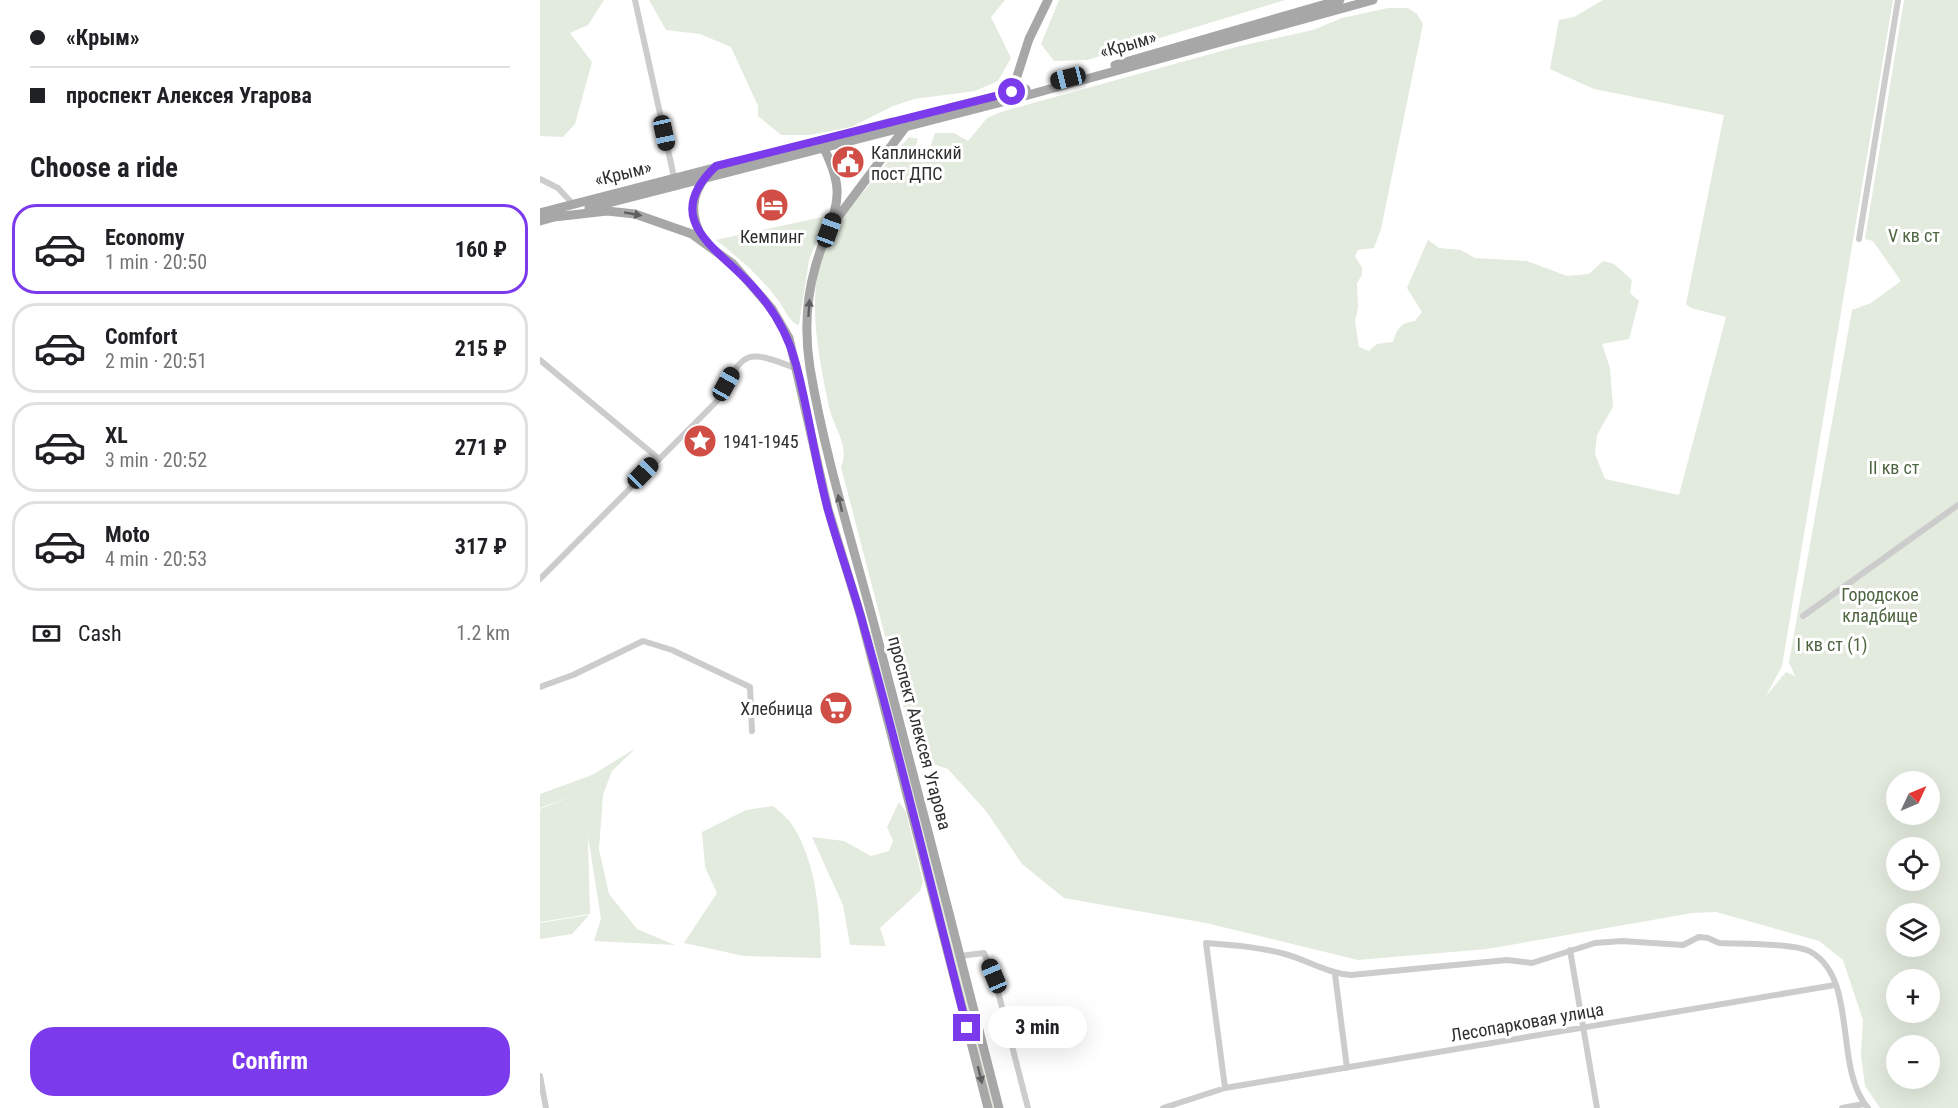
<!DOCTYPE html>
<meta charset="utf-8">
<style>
:root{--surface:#fff;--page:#f2f2f2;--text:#202124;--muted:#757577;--line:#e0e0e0;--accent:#7c3aed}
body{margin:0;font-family:"Roboto Condensed",sans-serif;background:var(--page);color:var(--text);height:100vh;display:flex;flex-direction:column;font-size:22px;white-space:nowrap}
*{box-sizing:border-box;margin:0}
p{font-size:20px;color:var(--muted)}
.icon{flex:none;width:33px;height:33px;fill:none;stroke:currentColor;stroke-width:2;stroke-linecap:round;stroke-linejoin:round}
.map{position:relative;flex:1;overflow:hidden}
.side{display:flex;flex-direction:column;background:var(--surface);width:540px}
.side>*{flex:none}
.guide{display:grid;align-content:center;height:132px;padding:0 30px;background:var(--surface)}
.needle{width:39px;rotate:46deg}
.fabs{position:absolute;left:1346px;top:771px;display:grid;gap:12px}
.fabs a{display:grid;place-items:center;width:54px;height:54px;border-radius:50%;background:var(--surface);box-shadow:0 6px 24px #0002;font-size:30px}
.end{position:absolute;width:27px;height:27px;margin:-14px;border:8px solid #7c3aed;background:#fff;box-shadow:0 0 0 3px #fff}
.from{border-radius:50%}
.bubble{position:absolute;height:42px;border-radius:21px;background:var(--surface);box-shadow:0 6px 24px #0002;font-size:20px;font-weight:700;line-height:42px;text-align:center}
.car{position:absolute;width:18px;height:36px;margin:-18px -9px;border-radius:8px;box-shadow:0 0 4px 2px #0007;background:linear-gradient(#222 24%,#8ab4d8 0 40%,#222 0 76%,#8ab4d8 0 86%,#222 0)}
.guide b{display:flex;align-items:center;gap:21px;height:57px;font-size:22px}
.guide b+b{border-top:2px solid var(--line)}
.guide i{width:15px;height:15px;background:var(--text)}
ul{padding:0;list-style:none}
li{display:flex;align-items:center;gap:18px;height:90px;margin:0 12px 9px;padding:0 18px;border:3px solid var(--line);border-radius:24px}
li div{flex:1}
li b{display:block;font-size:22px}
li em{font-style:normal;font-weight:700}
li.current{border-color:var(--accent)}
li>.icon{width:54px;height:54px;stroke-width:1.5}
h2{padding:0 30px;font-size:27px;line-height:72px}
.pay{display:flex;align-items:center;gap:15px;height:66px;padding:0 30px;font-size:22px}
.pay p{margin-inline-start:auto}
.cta{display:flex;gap:12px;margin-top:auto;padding:12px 30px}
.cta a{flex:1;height:69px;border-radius:24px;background:var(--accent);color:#fff;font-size:24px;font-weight:700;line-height:69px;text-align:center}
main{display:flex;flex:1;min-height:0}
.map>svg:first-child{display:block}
</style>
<main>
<section class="side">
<div class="guide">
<b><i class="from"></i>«Крым»</b>
<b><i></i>проспект Алексея Угарова</b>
</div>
<h2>Choose a ride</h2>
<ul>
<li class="current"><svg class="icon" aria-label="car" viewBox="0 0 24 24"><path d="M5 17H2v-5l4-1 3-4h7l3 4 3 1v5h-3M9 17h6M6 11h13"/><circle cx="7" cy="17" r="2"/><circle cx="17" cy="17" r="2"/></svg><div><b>Economy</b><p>1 min · 20:50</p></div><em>160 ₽</em></li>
<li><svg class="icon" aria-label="car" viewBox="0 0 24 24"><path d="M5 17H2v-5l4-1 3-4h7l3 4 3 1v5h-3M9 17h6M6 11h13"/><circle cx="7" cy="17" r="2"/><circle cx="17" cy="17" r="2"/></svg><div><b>Comfort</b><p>2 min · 20:51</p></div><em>215 ₽</em></li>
<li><svg class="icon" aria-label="car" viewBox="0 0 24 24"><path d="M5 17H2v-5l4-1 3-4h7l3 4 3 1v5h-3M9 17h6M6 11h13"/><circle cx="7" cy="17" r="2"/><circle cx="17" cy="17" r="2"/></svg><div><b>XL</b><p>3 min · 20:52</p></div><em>271 ₽</em></li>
<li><svg class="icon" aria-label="car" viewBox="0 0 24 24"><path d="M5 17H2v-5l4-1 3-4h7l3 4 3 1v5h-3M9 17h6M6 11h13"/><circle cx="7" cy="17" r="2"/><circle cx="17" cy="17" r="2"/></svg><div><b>Moto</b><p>4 min · 20:53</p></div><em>317 ₽</em></li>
</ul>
<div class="pay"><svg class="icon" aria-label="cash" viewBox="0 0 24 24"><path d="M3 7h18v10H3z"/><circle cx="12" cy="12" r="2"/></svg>Cash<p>1.2 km</p></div>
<div class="cta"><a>Confirm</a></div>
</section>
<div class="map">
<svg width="1418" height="1108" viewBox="0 0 1418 1108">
<rect width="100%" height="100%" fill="#fff"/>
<path fill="#e3eade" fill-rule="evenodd" d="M0 0H64L48 25 30 33 52 62 35 124 23 137 0 136Z
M109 0H465L451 17 471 58 458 81 435 91 374 99 353 106 311 127 270 135H241L218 116V106L191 47 160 34 126 30Z
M519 0H745L547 60 514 61 501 44Z
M1063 0H1353L1242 666 1226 696 1246 672 1255 676 1249 662 1312 310 1331 303 1361 281 1333 241 1325 239 1364 0H1418V1108H1340L1325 1086 1321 1055 1323 1020 1303 960 1279 941 1176 912 1152 913 947 949 818 960 666 923 524 898 482 864 446 811 408 769 381 760 375 751 301 467C310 445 294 429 289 407 277 348 262 281 295 225 299 218 306 213 310 208 330 185 348 160 369 137L378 139 375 148 387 157 395 133H414L428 141 447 118 461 112 696 47 773 30 802 18 848 8H868L877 14 883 24 841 229 834 248 818 250 815 256 822 268V275L817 283 818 308 815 321 819 347 829 351 837 344 853 342C857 329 860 323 875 321L882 312 867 288 888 240 899 248 921 250 935 258 987 261 1027 276 1049 274 1063 261 1074 264 1092 280 1090 293 1099 301 1089 339 1062 344 1070 368 1073 407 1057 435 1055 454 1065 479 1139 495 1186 317 1151 308 1146 304 1184 115 1054 89 1010 69 1019 20 1034 17ZM1356 782H1389V814H1356ZM1356 848H1389V880H1356ZM1356 914H1389V946H1356ZM1356 980H1389V1012H1356ZM1356 1046H1389V1078H1356Z
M287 216 269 260 259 325C250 323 244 308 238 300 221 277 199 258 176 240Z
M331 628 343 670 456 1108H452L330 632Z
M96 748 72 771 63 795 59 849 69 894 97 929 135 945 54 941 61 919 49 842 42 820 48 840 50 914 0 922V809L35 795 0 808V794L52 775Z
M359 802 366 812 383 882 380 891 340 928 346 946 310 945 303 905 272 837 304 841 331 856 349 851 353 841 347 827Z
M233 806C240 812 249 819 253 826 277 865 280 914 281 958L204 956 144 943 177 893 165 867 162 832 206 810Z
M49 915 32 934 0 939V923Z"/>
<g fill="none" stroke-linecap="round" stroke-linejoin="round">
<path stroke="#ccc" stroke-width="6" d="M95 0 134 177
M0 179 18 188 32 203
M1319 239 1358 0
M0 360 118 458
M0 579 177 401C205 350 203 348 258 369
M1263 616 1418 505
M0 687 33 675 103 641 132 650 210 687 212 731
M1030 950 1057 1108
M420 956 444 953 454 976 488 1108
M795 974 807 1068
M0 1076 6 1108
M685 1088 666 943C693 945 719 947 745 954 767 960 787 973 811 975L967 960 992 963 1055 943 1082 941 1143 945 1159 937 1168 938 1179 943C1199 944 1255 943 1271 952 1319 980 1293 1068 1328 1108
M623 1108 685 1088 1295 985
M1302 1108 1324 1104"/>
<path stroke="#a7a7a7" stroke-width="9" d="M575 65 800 0
M473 96 472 92 489 39 508 0
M409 108 486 89
M280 141C313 201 291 210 275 268 266 300 265 336 270 368 286 464 317 557 341 651 381 803 420 956 459 1108
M49 208 474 99 833 0
M0 213 352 122
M14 217 67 211 95 214 152 234 193 264 232 309 249 338 288 509 321 617 448 1108
M0 221 18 216
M295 221 367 125
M163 239C150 216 150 196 167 175"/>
</g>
<defs><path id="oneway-solid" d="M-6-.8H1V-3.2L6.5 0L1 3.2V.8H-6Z" transform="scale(1.5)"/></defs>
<g fill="#5f5f5f">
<use href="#oneway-solid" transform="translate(93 214) rotate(10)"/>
<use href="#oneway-solid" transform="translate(269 308) rotate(-86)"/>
<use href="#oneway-solid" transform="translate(300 503) rotate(-103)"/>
<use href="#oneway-solid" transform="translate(440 1075) rotate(76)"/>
</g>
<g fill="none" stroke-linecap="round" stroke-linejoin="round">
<path stroke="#7c3aed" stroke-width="8" d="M427 1028C392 891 360 753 321 617 311 581 298 546 288 510 275 462 269 412 256 364 248 335 235 311 214 288 180 249 118 221 176 166L472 92"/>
</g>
<defs>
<symbol id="civic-disc" viewBox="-11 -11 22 22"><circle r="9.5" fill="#d14e46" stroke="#fff"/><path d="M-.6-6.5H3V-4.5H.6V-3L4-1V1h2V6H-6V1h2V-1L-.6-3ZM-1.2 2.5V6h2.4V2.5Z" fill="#fff"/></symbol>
<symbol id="hotel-disc" viewBox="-11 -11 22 22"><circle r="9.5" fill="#d14e46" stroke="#fff"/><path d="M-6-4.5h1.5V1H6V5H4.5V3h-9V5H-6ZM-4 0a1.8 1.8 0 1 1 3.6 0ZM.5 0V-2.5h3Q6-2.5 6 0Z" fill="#fff"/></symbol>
<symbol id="sight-disc" viewBox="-11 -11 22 22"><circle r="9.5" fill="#d14e46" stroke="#fff"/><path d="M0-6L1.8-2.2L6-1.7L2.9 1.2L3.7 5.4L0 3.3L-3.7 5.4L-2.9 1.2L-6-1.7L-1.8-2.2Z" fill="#fff"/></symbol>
<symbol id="supermarket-disc" viewBox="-11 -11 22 22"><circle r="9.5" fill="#d14e46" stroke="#fff"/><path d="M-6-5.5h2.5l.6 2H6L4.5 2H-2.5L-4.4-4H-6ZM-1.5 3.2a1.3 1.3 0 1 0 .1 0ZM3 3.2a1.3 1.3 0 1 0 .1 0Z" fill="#fff"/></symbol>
</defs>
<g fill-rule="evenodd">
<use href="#civic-disc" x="289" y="143" width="38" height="38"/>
<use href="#hotel-disc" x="213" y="186" width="38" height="38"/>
<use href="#sight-disc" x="141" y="422" width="38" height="38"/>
<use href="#supermarket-disc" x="277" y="689" width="38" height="38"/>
</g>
<g text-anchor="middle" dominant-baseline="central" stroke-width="6" stroke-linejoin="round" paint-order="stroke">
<g font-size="18" fill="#2f2f2f" stroke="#fff">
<text transform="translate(588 44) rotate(-16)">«Крым»</text>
<text transform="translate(83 173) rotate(-14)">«Крым»</text>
<text transform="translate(380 733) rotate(75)">проспект Алексея Угарова</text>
<text transform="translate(987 1022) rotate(-10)">Лесопарковая улица</text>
</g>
<g font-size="18" fill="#2f2f2f" stroke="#fff" text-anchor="start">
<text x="331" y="152">Каплинский<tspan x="331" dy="21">пост ДПС</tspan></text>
<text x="232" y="236" text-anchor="middle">Кемпинг</text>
<text x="183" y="441">1941-1945</text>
<text x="273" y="708" text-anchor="end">Хлебница</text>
</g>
<g font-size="18" fill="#4d6541" stroke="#fff">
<text x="1374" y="235">V кв ст</text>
<text x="1354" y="467">II кв ст</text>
<text x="1340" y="594">Городское<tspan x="1340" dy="21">кладбище</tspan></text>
<text x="1292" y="644">I кв ст (1)</text>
</g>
</g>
</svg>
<div class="fabs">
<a><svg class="needle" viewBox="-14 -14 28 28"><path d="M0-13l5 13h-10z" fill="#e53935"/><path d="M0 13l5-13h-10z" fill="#757577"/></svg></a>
<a><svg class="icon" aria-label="locate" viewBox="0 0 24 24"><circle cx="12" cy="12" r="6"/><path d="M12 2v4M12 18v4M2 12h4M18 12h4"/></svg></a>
<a><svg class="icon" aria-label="layers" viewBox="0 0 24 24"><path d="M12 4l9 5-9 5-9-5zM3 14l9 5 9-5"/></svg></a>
<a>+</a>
<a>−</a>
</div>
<i class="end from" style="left:472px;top:92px"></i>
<i class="end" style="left:427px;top:1028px"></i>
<div class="bubble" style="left:448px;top:1006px;width:99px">3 min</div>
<i class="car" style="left:528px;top:78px;rotate:256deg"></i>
<i class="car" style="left:124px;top:133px;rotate:168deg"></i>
<i class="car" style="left:289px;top:230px;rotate:20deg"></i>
<i class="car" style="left:186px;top:384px;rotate:29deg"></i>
<i class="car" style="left:103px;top:473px;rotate:44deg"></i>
<i class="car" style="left:454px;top:976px;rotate:337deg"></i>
</div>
</main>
